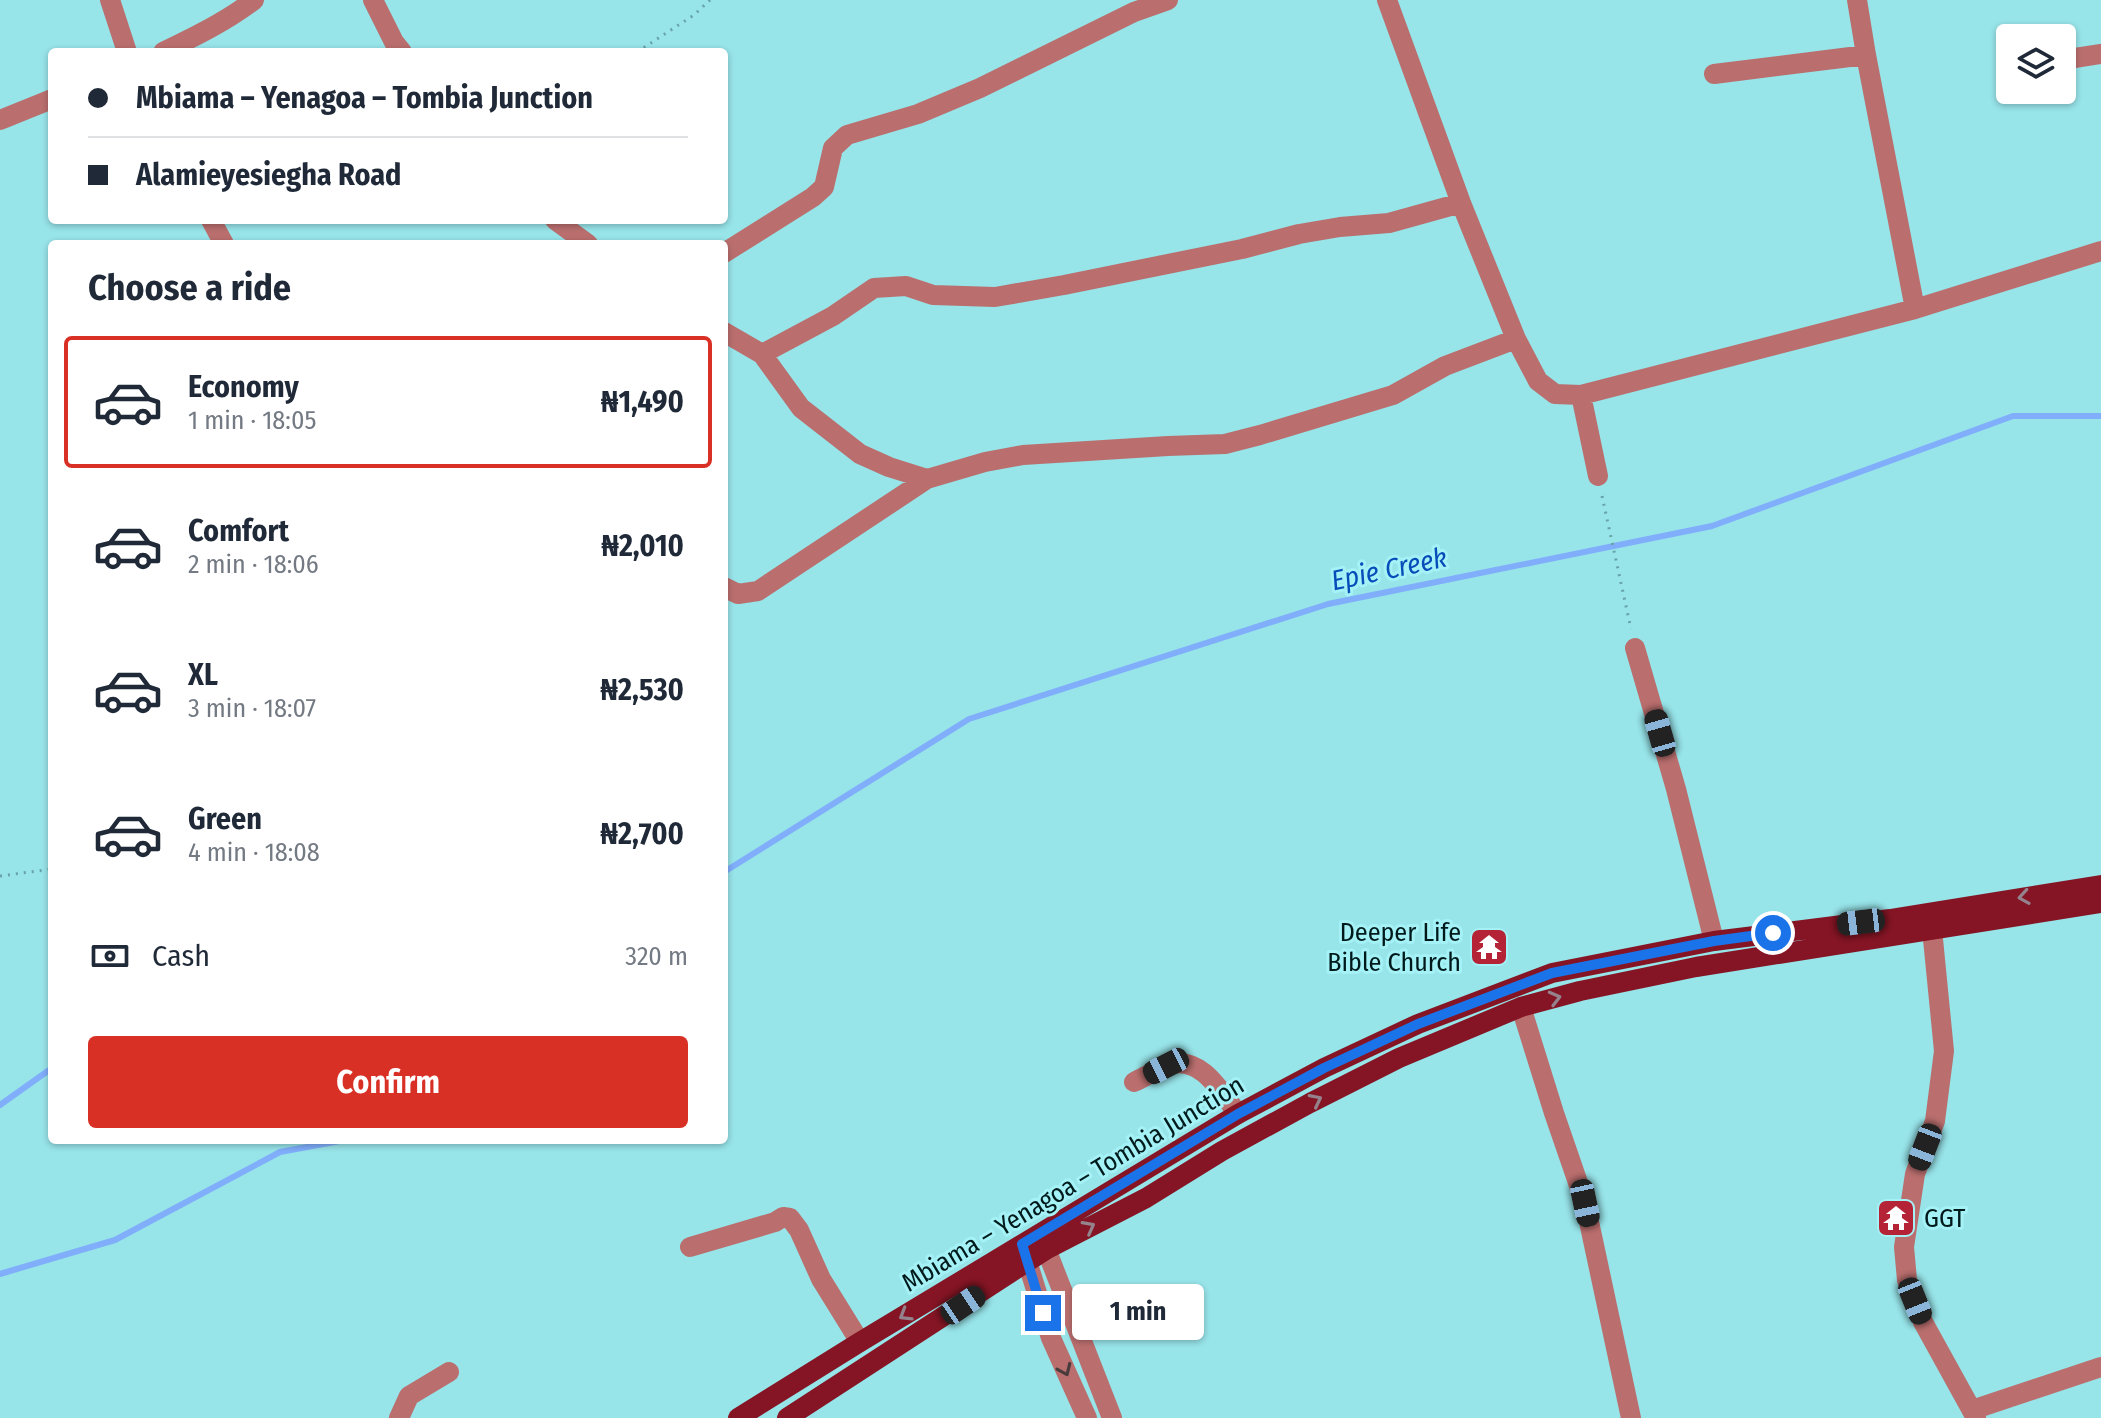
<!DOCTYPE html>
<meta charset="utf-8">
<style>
:root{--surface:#fff;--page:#f6f6f7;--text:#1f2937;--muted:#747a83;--line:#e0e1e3;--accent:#d93025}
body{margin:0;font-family:"Fira Sans Condensed",sans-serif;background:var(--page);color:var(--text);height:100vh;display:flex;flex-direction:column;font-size:30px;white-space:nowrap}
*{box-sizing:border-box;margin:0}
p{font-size:26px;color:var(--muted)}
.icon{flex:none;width:44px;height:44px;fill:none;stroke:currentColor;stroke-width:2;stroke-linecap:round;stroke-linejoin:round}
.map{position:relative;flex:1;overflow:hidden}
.side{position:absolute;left:48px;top:240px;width:680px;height:904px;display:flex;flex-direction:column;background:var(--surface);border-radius:8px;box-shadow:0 2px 6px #0004}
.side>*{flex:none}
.hud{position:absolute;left:48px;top:48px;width:680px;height:176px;border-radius:8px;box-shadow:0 2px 6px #0004;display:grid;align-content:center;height:176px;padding:0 40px;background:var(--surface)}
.tools{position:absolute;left:1996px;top:24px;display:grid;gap:16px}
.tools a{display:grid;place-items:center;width:80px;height:80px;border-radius:8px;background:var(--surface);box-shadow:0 2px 6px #0004;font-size:40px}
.end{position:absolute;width:36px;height:36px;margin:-18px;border:10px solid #1a73e8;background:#fff;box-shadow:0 0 0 4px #fff}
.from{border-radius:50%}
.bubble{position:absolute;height:56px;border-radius:8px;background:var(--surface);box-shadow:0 2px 6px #0004;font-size:26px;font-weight:700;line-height:56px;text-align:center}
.car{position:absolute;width:24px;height:48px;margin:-24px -12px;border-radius:10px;box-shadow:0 0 6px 2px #0007;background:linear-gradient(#222 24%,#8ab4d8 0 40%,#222 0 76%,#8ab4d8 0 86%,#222 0)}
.hud b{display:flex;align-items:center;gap:28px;height:76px;font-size:30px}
.hud b+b{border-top:2px solid var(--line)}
.hud i{width:20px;height:20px;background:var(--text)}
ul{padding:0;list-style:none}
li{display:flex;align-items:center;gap:24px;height:132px;margin:0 16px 12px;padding:0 24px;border:4px solid transparent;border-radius:8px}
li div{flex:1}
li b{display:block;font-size:30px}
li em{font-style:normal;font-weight:700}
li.selected{border-color:var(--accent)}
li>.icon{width:72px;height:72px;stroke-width:1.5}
h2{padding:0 40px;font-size:36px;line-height:96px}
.pay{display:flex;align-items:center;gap:20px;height:88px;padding:0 40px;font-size:30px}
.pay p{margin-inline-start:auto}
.cta{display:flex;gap:16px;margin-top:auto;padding:16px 40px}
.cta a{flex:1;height:92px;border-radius:8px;background:var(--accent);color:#fff;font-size:32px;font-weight:700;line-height:92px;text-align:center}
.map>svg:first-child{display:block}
</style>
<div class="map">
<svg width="2101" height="1418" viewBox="0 0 2101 1418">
<rect width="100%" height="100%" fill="#97e4e9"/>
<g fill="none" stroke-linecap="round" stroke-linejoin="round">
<path stroke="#80aefb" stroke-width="6" d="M724 872 969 719 1328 604 1712 526 2013 416H2101
M0 1105 52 1068
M0 1274 115 1240 280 1152 345 1140"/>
<path stroke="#67a3a8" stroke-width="3" stroke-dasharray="2 6" stroke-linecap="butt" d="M637 52 694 15 710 0
M1602 496 1631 629
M0 876 52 869"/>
<path stroke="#ba6f6e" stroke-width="20" d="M110 0 127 52
M373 0 394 42 402 52
M1387 0 1461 203 1516 339 1538 381 1555 394 1581 395 1915 309 2101 251
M1857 0 1866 55 1915 309
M163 52C194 37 227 21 254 0
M2062 60 2101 54
M1714 74 1866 55
M0 120 52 99
M211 220 224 244
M555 220 588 244
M724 253 813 197 824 187 833 148 847 135 918 114 980 88 1134 12 1168 0
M724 332 762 354 801 408 860 454 889 467 927 479
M762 354 833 316 874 288 906 286 933 295 995 297 1064 285 1242 249 1299 234 1340 227 1389 223 1461 203
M1581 395 1598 476
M724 587 738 594 758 591 927 479 985 462 1023 455 1168 446 1225 444 1260 435 1393 395 1445 366 1516 339
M1635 648 1676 789 1714 941
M1932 929 1944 1051 1935 1121 1915 1174 1904 1247 1907 1280 1923 1322 1976 1418
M1521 1007 1554 1113 1585 1203 1631 1418
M1134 1082C1145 1077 1157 1069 1169 1065 1201 1055 1221 1092 1238 1114
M1041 1236 1112 1418
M690 1247 775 1222 783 1217 790 1218 799 1230 821 1279 860 1342
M1023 1248 1051 1338 1087 1418
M1972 1410 2101 1367
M399 1418 409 1396 449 1372"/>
<path stroke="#851524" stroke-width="20" d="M738 1418 860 1342 1238 1114 1324 1068 1418 1024 1552 973 1714 941 1890 919 2101 885
M787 1418 1047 1249 1146 1198 1222 1151 1310 1103 1399 1058 1521 1007 1580 991 1696 967 2101 903"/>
</g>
<defs><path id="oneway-chevron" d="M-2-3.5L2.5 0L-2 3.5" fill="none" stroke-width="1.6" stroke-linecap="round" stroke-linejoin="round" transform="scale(2)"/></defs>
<g stroke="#94838d">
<use href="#oneway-chevron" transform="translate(2024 897) rotate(171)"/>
<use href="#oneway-chevron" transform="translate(1555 998) rotate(-15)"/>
<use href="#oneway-chevron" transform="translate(1316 1100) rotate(-27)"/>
<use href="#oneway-chevron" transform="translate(1089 1227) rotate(-28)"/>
<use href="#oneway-chevron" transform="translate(905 1315) rotate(149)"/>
</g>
<use stroke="#4a3c3d" href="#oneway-chevron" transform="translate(1065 1370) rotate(66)"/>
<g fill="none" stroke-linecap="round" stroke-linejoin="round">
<path stroke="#1a73e8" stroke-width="10" d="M1043 1313 1022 1244 1238 1114 1324 1068 1418 1024 1552 973 1714 941 1773 933"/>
</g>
<defs>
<symbol id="temple-square" viewBox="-11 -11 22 22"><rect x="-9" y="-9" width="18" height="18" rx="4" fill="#b52436" stroke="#a4f1f6"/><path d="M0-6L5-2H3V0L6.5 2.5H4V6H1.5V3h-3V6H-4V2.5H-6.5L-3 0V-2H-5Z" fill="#fff"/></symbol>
</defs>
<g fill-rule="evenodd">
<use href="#temple-square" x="1467" y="925" width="44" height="44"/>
<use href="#temple-square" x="1874" y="1196" width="44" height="44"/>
</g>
<g text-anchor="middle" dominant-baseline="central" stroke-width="6" stroke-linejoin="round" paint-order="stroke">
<g font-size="26" fill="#001a1c" stroke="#a4f1f6" text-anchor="end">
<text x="1461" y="932">Deeper Life<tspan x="1461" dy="30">Bible Church</tspan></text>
<text x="1924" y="1218" text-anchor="start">GGT</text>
</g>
<g font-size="26" fill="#001a1c" stroke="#a4f1f6">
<text transform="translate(1073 1184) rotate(-31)">Mbiama – Yenagoa – Tombia Junction</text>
</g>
<g font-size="28" font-style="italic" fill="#074dba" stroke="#a4f1f6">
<text transform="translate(1389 569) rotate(-12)">Epie Creek</text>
</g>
</g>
</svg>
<div class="tools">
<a><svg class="icon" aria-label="layers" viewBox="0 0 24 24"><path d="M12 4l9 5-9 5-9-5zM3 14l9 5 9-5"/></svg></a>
</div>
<i class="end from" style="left:1773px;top:933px"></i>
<i class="end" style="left:1043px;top:1313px"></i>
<div class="bubble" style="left:1072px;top:1284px;width:132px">1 min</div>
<i class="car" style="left:1660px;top:733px;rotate:344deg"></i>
<i class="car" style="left:1861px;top:922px;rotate:263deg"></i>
<i class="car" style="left:1166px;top:1066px;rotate:243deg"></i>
<i class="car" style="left:1925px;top:1147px;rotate:201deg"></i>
<i class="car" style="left:1585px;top:1203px;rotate:168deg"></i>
<i class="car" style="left:1915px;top:1301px;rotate:158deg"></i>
<i class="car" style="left:963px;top:1305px;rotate:56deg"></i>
<div class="hud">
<b><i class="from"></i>Mbiama – Yenagoa – Tombia Junction</b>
<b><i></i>Alamieyesiegha Road</b>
</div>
<section class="side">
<h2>Choose a ride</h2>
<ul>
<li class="selected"><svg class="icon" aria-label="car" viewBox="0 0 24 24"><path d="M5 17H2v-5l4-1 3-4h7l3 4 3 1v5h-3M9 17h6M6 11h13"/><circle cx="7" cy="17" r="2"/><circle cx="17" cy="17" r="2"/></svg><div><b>Economy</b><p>1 min · 18:05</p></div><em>₦1,490</em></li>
<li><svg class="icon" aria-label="car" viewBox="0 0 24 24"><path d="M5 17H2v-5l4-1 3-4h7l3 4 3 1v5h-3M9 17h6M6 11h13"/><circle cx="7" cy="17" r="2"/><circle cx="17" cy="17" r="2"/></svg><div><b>Comfort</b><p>2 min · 18:06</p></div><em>₦2,010</em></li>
<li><svg class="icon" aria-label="car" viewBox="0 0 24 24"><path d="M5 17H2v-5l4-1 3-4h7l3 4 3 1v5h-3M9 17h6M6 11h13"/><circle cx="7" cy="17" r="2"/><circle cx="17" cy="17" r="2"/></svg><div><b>XL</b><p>3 min · 18:07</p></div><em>₦2,530</em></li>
<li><svg class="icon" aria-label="car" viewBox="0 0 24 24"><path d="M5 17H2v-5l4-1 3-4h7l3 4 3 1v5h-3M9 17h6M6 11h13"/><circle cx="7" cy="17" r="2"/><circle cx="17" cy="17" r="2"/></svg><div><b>Green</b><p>4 min · 18:08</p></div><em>₦2,700</em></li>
</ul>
<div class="pay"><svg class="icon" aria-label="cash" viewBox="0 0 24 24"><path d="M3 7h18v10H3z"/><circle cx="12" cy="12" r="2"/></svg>Cash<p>320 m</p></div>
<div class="cta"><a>Confirm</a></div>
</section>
</div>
